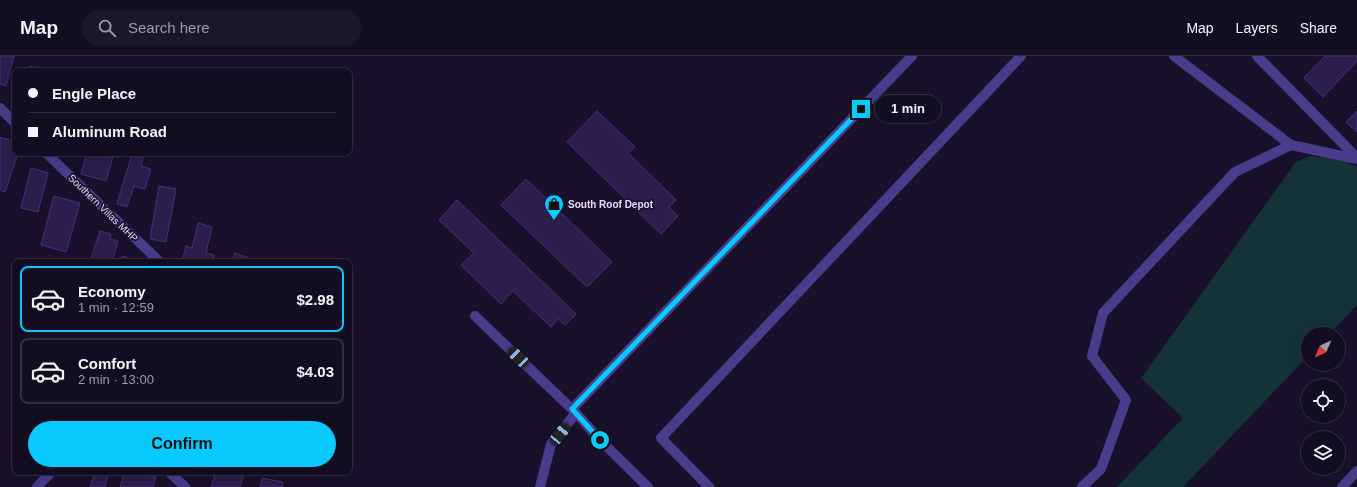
<!DOCTYPE html>
<meta charset="utf-8">
<style>
:root{--surface:#130d21;--page:#1c162a;--text:#f1f3f6;--muted:#9d9ca5;--line:#322d3f;--accent:#08caff}
body{margin:0;font-family:Helvetica,sans-serif;background:var(--page);color:var(--text);height:100vh;display:flex;flex-direction:column;font-size:15px;white-space:nowrap}
*{box-sizing:border-box;margin:0}
p{font-size:13px;color:var(--muted)}
.icon{flex:none;width:22px;height:22px;fill:none;stroke:currentColor;stroke-width:2;stroke-linecap:round;stroke-linejoin:round}
.map{position:relative;flex:1;overflow:hidden}
.panel{position:absolute;left:12px;top:203px;width:340px;height:216px;display:flex;flex-direction:column;background:var(--surface);border-radius:8px;box-shadow:0 4px 16px #0002,0 0 0 1px var(--line)}
.panel>*{flex:none}
.top-card{position:absolute;left:12px;top:12px;width:340px;height:88px;border-radius:8px;box-shadow:0 4px 16px #0002,0 0 0 1px var(--line);display:grid;align-content:center;height:88px;padding:0 16px;background:var(--surface)}
.needle{width:26px;rotate:224deg}
.tools{position:absolute;left:1301px;top:271px;display:grid;gap:8px}
.tools a{display:grid;place-items:center;width:44px;height:44px;border-radius:50%;background:var(--surface);box-shadow:0 4px 16px #0002,0 0 0 1px var(--line);font-size:20px}
.end{position:absolute;width:18px;height:18px;margin:-9px;border:5px solid #08caff;background:#111;box-shadow:0 0 0 2px #111}
.from{border-radius:50%}
.bubble{position:absolute;height:28px;border-radius:14px;background:var(--surface);box-shadow:0 4px 16px #0002,0 0 0 1px var(--line);font-size:13px;font-weight:700;line-height:28px;text-align:center}
.car{position:absolute;width:12px;height:24px;margin:-12px -6px;border-radius:5px;box-shadow:0 0 3px 1px #0007;background:linear-gradient(#222 24%,#8ab4d8 0 40%,#222 0 76%,#8ab4d8 0 86%,#222 0)}
.top-card b{display:flex;align-items:center;gap:14px;height:38px;font-size:15px}
.top-card b+b{border-top:1px solid var(--line)}
.top-card i{width:10px;height:10px;background:var(--text)}
ul{padding:7px 0 0;list-style:none}
li{display:flex;align-items:center;gap:12px;height:66px;margin:0 8px 6px;padding:0 8px;border:2px solid var(--line);border-radius:8px}
li div{flex:1}
li b{display:block;font-size:15px}
li em{font-style:normal;font-weight:700}
li.selected{border-color:var(--accent)}
li>.icon{width:36px;height:36px;stroke-width:1.5}
.button{display:flex;gap:8px;margin-top:auto;padding:8px 16px}
.button a{flex:1;height:46px;border-radius:24px;background:var(--accent);color:#111;font-size:16px;font-weight:700;line-height:46px;text-align:center}
header{display:flex;align-items:center;gap:24px;box-sizing:border-box;height:56px;padding:0 20px;background:var(--surface);border-bottom:1px solid var(--line)}
header strong{font-size:19px}
nav{display:flex;gap:22px;margin-inline-start:auto;font-size:14px}
.search{width:280px;height:36px;background:var(--page);display:flex;align-items:center;gap:10px;box-sizing:border-box;padding:0 14px;border-radius:22px;color:var(--muted);font-size:15px}
.map>svg:first-child{display:block}
</style>
<header>
<strong>Map</strong>
<div class="search"><svg class="icon" aria-label="search" viewBox="0 0 24 24"><circle cx="10" cy="10" r="6"/><path d="M15 15l6 6"/></svg>Search here</div>
<nav><a>Map</a><a>Layers</a><a>Share</a></nav>
</header>
<div class="map">
<svg width="1357" height="431" viewBox="0 0 1357 431">
<rect width="100%" height="100%" fill="#19112c"/>
<path fill="#143336" d="M1310 100 1341 104 1357 111V249L1329 278H1308V300L1183 431H1117L1183 362 1141 322 1296 106Z"/>
<path fill="#2c1d4d" stroke="#462f79" d="M0 0H14L6 30 0 28Z
M1325 0H1357V5L1323 41 1304 22Z
M30 10 45 15H29Z
M597 55 635 91 628 97 676 144 669 151 678 160 661 178 567 86Z
M1357 55V76L1346 66Z
M0 81 15 86V97H18L5 136 0 134Z
M87 97H114L106 125 81 118Z
M132 98 143 101 141 110 151 113 145 133 134 130 127 151 117 148Z
M31 112 48 117 38 156 21 152Z
M526 123 612 206 587 231 501 149Z
M159 130 176 133 166 186 150 183Z
M54 140 80 147 66 196 41 189Z
M457 144 576 258 565 269 558 263 551 271 513 235 501 248 461 209 474 197 439 164Z
M198 167 212 171 206 197 214 199 213 206H182L186 190 192 192Z
M100 175 111 178 110 183 118 185 112 206H90Z
M235 197 249 202 247 206H232Z
M122 200 135 204 134 206H121Z
M95 416H109L105 431H90Z
M125 416H139L156 421 153 431H120Z
M216 416H244L240 431H211Z
M262 422 283 426 282 431H260Z"/>
<g fill="none" stroke-linecap="round" stroke-linejoin="round">
<path stroke="#483c8b" stroke-width="10" d="M1174 0 1291 89 1357 103
M1257 0 1357 102
M540 431 551 388 576 357
M709 431 661 382 1021 0
M1082 431 1101 413 1126 344 1092 300 1103 257 1235 116 1291 89
M1342 431 1357 415"/>
<path stroke="#483c8b" stroke-width="10" d="M0 52 15 67
M46 97 160 206
M475 260 576 357 600 384 648 431
M572 353 912 0
M169 416 185 431
M37 431 51 416"/>
</g>
<g fill="none" stroke-linecap="round" stroke-linejoin="round">
<path stroke="#08caff" stroke-width="5" d="M600 384 572 353 861 53"/>
</g>
<defs>
<symbol id="shop-pin" viewBox="-11 -11 22 30"><path d="M0 17L-7.5 6A9.5 9.5 0 1 1 7.5 6Z" fill="#08caff" stroke="#19112c"/><path d="M-5-2.5h2.3a2.7 3.5 0 0 1 5.4 0H5L5.5 6h-11ZM-1.5-2.5h3a1.5 2.3 0 0 0-3 0Z" fill="#111"/></symbol>
</defs>
<g fill-rule="evenodd">
<use href="#shop-pin" x="543" y="137" width="22" height="30"/>
</g>
<g text-anchor="middle" dominant-baseline="central" stroke-width="3.5" stroke-linejoin="round" paint-order="stroke">
<g font-size="10" font-weight="bold" fill="#e4dcff" stroke="#19112c" text-anchor="start">
<text x="568" y="148">South Roof Depot</text>
</g>
<g font-size="10" fill="#e4dcff" stroke="#19112c">
<text transform="translate(103 152) rotate(44)">Southern Villas MHP</text>
</g>
</g>
</svg>
<div class="tools">
<a><svg class="needle" viewBox="-14 -14 28 28"><path d="M0-13l5 13h-10z" fill="#e53935"/><path d="M0 13l5-13h-10z" fill="#9d9ca5"/></svg></a>
<a><svg class="icon" aria-label="locate" viewBox="0 0 24 24"><circle cx="12" cy="12" r="6"/><path d="M12 2v4M12 18v4M2 12h4M18 12h4"/></svg></a>
<a><svg class="icon" aria-label="layers" viewBox="0 0 24 24"><path d="M12 4l9 5-9 5-9-5zM3 14l9 5 9-5"/></svg></a>
</div>
<i class="end from" style="left:600px;top:384px"></i>
<i class="end" style="left:861px;top:53px"></i>
<div class="bubble" style="left:875px;top:39px;width:66px">1 min</div>
<i class="car" style="left:518px;top:301px;rotate:314deg"></i>
<i class="car" style="left:560px;top:378px;rotate:39deg"></i>
<div class="top-card">
<b><i class="from"></i>Engle Place</b>
<b><i></i>Aluminum Road</b>
</div>
<section class="panel">
<ul>
<li class="selected"><svg class="icon" aria-label="car" viewBox="0 0 24 24"><path d="M5 17H2v-5l4-1 3-4h7l3 4 3 1v5h-3M9 17h6M6 11h13"/><circle cx="7" cy="17" r="2"/><circle cx="17" cy="17" r="2"/></svg><div><b>Economy</b><p>1 min · 12:59</p></div><em>$2.98</em></li>
<li><svg class="icon" aria-label="car" viewBox="0 0 24 24"><path d="M5 17H2v-5l4-1 3-4h7l3 4 3 1v5h-3M9 17h6M6 11h13"/><circle cx="7" cy="17" r="2"/><circle cx="17" cy="17" r="2"/></svg><div><b>Comfort</b><p>2 min · 13:00</p></div><em>$4.03</em></li>
</ul>
<div class="button"><a>Confirm</a></div>
</section>
</div>
